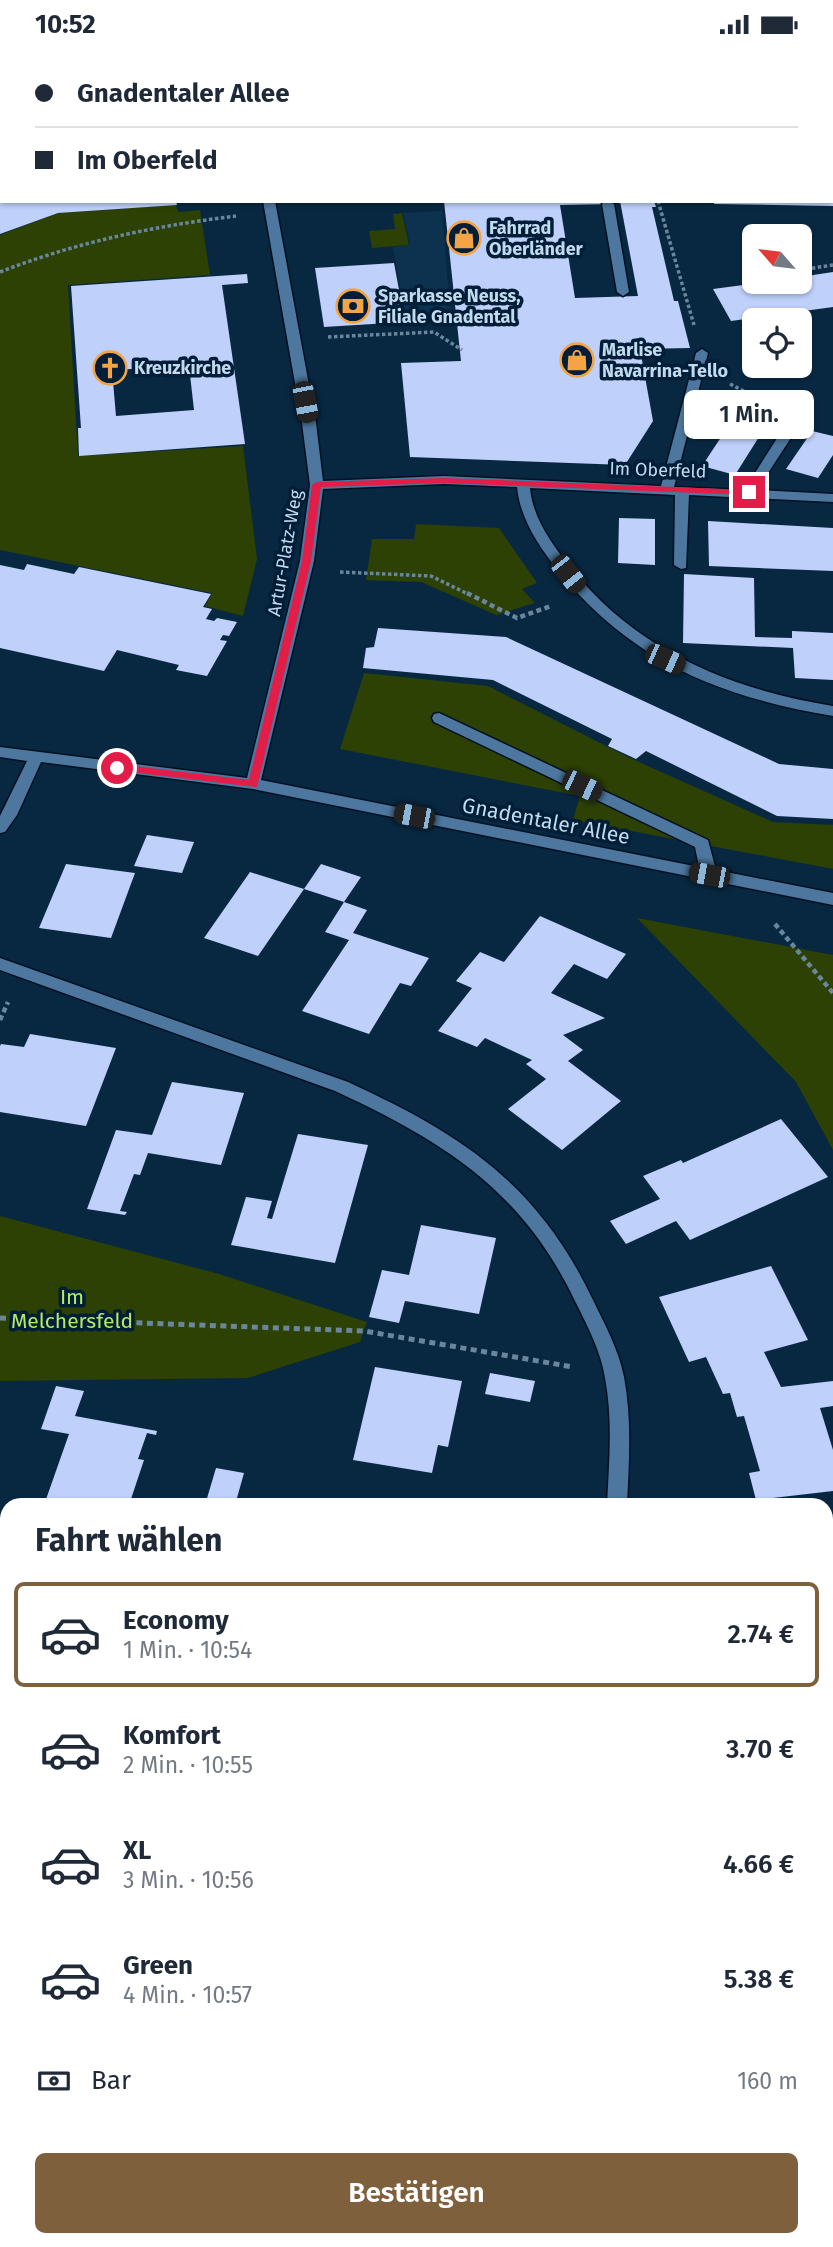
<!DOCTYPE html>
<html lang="de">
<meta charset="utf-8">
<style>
:root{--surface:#fff;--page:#f6f6f7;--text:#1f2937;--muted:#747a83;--line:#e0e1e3;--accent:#7f603d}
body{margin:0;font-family:"Fira Sans",sans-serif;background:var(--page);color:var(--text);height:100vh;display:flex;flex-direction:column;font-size:26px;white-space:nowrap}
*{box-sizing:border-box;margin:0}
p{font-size:23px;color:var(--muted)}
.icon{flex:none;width:38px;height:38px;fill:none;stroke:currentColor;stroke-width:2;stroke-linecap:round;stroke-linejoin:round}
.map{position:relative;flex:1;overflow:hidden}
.side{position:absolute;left:0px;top:1449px;width:833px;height:749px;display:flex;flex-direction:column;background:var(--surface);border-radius:21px 21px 0 0;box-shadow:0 2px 5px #0004}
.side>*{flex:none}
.top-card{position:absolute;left:0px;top:0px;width:833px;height:154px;box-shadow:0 2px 5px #0004;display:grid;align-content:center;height:154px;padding:0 35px;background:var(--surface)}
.needle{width:46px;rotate:298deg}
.buttons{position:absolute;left:742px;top:175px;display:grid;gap:14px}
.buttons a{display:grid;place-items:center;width:70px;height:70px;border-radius:10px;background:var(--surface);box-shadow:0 2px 5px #0004;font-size:35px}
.end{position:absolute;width:32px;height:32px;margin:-16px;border:9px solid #e11d48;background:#fff;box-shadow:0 0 0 4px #fff}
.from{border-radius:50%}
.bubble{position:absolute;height:49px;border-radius:10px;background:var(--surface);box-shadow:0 2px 5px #0004;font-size:23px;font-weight:600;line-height:49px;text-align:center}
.car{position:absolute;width:21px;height:42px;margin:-21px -10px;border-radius:9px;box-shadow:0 0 5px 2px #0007;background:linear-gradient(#222 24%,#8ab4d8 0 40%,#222 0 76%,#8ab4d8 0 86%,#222 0)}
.top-card b{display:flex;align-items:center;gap:24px;height:66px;font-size:26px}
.top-card b+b{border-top:2px solid var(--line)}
.top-card i{width:18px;height:18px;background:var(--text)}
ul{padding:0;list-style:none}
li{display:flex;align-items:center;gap:21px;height:105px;margin:0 14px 10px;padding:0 21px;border:4px solid transparent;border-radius:10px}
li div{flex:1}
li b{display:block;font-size:26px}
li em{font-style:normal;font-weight:600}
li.current{border-color:var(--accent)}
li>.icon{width:63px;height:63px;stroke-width:1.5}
h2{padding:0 35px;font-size:32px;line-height:84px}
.pay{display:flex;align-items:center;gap:18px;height:77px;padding:0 35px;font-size:26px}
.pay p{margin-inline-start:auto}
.action{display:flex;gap:14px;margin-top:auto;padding:14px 35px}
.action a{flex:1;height:80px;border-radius:10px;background:var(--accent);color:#fff;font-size:28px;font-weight:600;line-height:80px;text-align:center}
.status{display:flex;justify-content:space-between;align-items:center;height:49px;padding:0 35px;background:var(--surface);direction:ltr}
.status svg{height:19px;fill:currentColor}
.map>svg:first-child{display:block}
</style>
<div class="status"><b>10:52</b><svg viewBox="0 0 49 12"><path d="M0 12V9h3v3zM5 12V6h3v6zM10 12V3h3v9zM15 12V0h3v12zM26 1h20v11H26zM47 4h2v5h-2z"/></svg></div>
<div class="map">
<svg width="833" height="2198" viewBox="0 0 833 2198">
<rect width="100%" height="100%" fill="#082842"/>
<path fill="#0c3250" d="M442 162 451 271 407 273 393 198 410 196 403 164Z"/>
<path fill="#2c4103" d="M176 156 178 163 200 161 210 226 68 236 78 407 243 397 257 510 243 567 205 557 212 544 0 501V186L58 164Z
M402 164 409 196 372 199 369 182 395 180 393 165Z
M416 475 499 479 537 534 522 540 535 554 496 566 421 533 366 531 372 490H414Z
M364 624 488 637 628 708 773 773 833 776V820L573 771 580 747 340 700Z
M637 869 833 906V1101L796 1033Z
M0 1167 219 1225 367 1273 360 1293 248 1329 0 1332Z
M833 1908V2198H0V2047L7 2046V2191H826V1909Z"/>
<path fill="#bfd0fa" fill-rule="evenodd" d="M0 152H176L177 156 58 164 0 185Z
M444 152H614V155L560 156 575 249 638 247 620 152H654L656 158H652L674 252H678L690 299 640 300 653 372 625 416 410 408 401 314 461 312Z
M714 152H833V157L714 155Z
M394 214 405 273 324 278 315 219Z
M833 223V258L731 272 713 240 765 233H800V228Z
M247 225 248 234 222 236 245 395 79 407 78 379H81L71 237ZM189 317 194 361 116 367 112 321Z
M739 361 771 369 735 426 702 417Z
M812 382 833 387V406L818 429 786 420Z
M619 469 655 470V516L618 514Z
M708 472 833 479V522L709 517Z
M27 515 74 525 79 518 211 545 203 558 212 560 206 570 214 572 217 569 237 573 229 587 223 586 220 591 227 592 207 627 176 621 179 616 117 601 104 622 0 599V516L24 521Z
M684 525 754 529 755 588 792 589V582L833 584V631L795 629 793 599 683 594Z
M378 579 506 588 779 715 833 720V770L777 767 646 702 636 710 608 697 612 690 493 631 363 619 366 599 374 598Z
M147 786 194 793 182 824 134 817Z
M66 815 135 824 111 889 39 879Z
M321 815 361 828 344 853 304 840Z
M250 823 304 840 258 907 204 889Z
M344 853 367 861 353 884 429 909 411 937 400 934 369 985 302 962 349 891 325 883Z
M540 867 626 905 607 930 574 915 551 944 605 969 563 986 583 1001 568 1012 621 1052 562 1101 508 1060 546 1030 526 1015 532 1011 485 989 477 998 438 982 472 939 456 932 480 903 504 913Z
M30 985 116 999 86 1077 0 1063V997L1 995 24 998Z
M172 1033 244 1044 221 1116 148 1104 140 1126 134 1125 120 1162 127 1163 125 1166 87 1160 116 1081 152 1086Z
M781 1070 828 1128 690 1191 676 1172 626 1195 610 1172 660 1150 643 1127 681 1111 683 1114Z
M298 1085 368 1096 335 1214 231 1196 246 1148 272 1152 267 1169 272 1170Z
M421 1176 496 1189 479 1265 405 1252 399 1274 369 1268 382 1221 409 1226Z
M771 1217 808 1291 764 1303 781 1338 833 1332V1357L820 1359 833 1401V1442L756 1451 749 1424 760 1422 744 1367 737 1368 730 1344 723 1345 706 1308 689 1313 659 1248Z
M375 1318 462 1332 448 1398 438 1396 432 1424 353 1411Z
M490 1324 535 1332 530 1353 485 1345Z
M56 1337 84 1342 75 1367 157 1382 156 1386 147 1384 138 1410 144 1411 129 1456H44L69 1385 41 1380Z
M216 1419 244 1424 235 1456H205Z
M826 1522 833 1545V1872H826Z
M0 1764H7V1965H0Z
M605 2191H646L647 2198H606Z"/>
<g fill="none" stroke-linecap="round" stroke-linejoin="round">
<defs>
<path id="minor" d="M263 0H273V2H263Z
M831 40H833V46H831Z
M0 43H2V49H0Z
M831 100H833V106H831Z
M0 103H2V109H0Z
M263 152H275L316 374 323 432 444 427 661 437 696 304 702 300 708 304 674 438 744 441 788 372H798L800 375 757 441 833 445V453L689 446 686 519 681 520 674 516 675 446 530 439C533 470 552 495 571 519 637 602 730 640 833 657V667C719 648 630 612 556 519 538 496 520 469 517 438L444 435 323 440 314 512 261 731 699 818 695 798 434 673 432 669 434 665 439 664 708 791 716 821 833 844V856L253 740 41 713 17 766 5 783 0 784V767L27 712 0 708V698L247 729 300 512 310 436 302 374Z
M605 152 614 155 629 243 623 247 617 243 602 155Z
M0 909 348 1033C461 1085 537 1134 592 1249 604 1274 619 1301 624 1328 632 1370 629 1413 627 1456H607C609 1414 613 1371 605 1329 601 1303 588 1278 576 1254 523 1142 445 1093 335 1042L0 921Z
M7 1627V1647L0 1648V1628Z"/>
<path id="major" d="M0 67H2V73H0Z
M831 67H833V73H831Z"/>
</defs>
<use href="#minor" stroke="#001022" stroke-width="3"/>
<use href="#major" stroke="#001022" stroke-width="3"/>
<path stroke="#6a869d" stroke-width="3.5" stroke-dasharray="3.5 2.5" stroke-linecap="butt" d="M658 152 694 276
M800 221 833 216
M0 223C77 193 155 177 236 167
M749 228 754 227
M328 288 434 283 462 301
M641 305 665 304
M730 335 769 355
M340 523 431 527 470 546"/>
<path stroke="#6a869d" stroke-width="4.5" stroke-dasharray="5 3.5" stroke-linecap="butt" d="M467 544 517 569 551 557
M775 875 833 944
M0 971 8 953"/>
<path stroke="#6a869d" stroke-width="5" stroke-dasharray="6 4.5" stroke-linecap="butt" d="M0 1269 364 1282 573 1318
M826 1939 833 1938
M0 2073 7 2072"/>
<use href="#minor" fill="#4d779e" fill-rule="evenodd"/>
<use href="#major" fill="#9f829a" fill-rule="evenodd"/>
</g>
<path fill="#e11d48" d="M444 429 749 441 753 443 749 446 444 434 321 438 311 512 257 738 114 721V716L117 715 249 731 302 512 312 436 317 433Z"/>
<defs>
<symbol id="shop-ring" viewBox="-11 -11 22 22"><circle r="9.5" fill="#001e38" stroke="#f4a444" stroke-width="1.5"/><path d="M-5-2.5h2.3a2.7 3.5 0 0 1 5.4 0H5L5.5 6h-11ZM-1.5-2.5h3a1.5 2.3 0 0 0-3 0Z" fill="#f4a444"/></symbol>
<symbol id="bank-ring" viewBox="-11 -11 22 22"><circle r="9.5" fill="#001e38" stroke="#f4a444" stroke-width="1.5"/><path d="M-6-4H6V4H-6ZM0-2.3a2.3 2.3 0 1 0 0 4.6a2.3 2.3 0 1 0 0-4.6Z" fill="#f4a444"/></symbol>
<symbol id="church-ring" viewBox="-11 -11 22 22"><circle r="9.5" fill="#001e38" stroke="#f4a444" stroke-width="1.5"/><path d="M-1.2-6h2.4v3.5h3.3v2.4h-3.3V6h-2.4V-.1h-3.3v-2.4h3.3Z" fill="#f4a444"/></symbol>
</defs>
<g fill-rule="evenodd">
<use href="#shop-ring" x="445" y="170" width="38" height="38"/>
<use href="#bank-ring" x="334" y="238" width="38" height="38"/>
<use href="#shop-ring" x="558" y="292" width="38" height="38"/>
<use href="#church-ring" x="91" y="300" width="38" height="38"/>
</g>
<g text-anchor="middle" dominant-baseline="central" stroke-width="7" stroke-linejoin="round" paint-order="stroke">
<g font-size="18" font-weight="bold" fill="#c2d9ee" stroke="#001e38" text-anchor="start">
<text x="489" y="179">Fahrrad<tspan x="489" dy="21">Oberländer</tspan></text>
<text x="378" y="247">Sparkasse Neuss,<tspan x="378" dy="21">Filiale Gnadental</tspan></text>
<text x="602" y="301">Marlise<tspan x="602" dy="21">Navarrina-Tello</tspan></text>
<text x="134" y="319">Kreuzkirche</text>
</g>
<g font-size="18" fill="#c2d9ee" stroke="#001e38">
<text transform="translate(658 421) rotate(2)">Im Oberfeld</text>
<text transform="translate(285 504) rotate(-80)">Artur-Platz-Weg</text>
</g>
<g font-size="21" fill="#c2d9ee" stroke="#001e38">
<text transform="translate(546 772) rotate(11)">Gnadentaler Allee</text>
</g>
<g font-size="21" fill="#b6e964" stroke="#001e38">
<text x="72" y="1248">Im<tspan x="72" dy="24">Melchersfeld</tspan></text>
</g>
</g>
</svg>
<div class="buttons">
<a><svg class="needle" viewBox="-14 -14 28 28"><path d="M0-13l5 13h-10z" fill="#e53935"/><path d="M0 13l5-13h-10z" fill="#747a83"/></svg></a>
<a><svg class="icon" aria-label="locate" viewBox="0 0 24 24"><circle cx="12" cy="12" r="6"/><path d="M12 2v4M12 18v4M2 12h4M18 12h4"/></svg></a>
</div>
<i class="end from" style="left:117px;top:719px"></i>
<i class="end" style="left:749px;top:443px"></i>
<div class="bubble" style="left:684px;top:341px;width:130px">1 Min.</div>
<i class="car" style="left:305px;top:353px;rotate:169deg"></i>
<i class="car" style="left:568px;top:525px;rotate:142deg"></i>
<i class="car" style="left:665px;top:610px;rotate:114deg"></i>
<i class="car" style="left:582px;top:737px;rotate:116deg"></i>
<i class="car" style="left:414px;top:767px;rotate:281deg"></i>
<i class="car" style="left:709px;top:826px;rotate:281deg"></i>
<div class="top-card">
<b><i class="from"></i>Gnadentaler Allee</b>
<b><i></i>Im Oberfeld</b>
</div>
<section class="side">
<h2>Fahrt wählen</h2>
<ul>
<li class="current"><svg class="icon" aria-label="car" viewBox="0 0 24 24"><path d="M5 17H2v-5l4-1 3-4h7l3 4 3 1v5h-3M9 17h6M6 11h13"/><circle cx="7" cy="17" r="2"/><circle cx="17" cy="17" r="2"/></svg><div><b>Economy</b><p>1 Min. · 10:54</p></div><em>2.74 €</em></li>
<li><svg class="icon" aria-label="car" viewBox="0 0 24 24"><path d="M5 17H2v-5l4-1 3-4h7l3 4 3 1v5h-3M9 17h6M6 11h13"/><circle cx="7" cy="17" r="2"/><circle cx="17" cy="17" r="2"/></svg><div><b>Komfort</b><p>2 Min. · 10:55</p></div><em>3.70 €</em></li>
<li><svg class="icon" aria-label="car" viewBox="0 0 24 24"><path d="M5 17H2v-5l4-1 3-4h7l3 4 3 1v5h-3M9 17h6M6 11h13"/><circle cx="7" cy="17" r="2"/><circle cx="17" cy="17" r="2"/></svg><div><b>XL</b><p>3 Min. · 10:56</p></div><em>4.66 €</em></li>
<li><svg class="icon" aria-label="car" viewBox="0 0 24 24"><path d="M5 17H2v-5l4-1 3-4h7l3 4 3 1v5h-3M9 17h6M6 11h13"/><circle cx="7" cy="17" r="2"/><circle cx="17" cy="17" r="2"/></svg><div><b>Green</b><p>4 Min. · 10:57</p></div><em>5.38 €</em></li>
</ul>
<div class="pay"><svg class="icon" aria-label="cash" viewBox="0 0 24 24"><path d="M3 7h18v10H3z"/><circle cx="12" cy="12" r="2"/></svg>Bar<p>160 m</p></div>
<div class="action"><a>Bestätigen</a></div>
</section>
</div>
